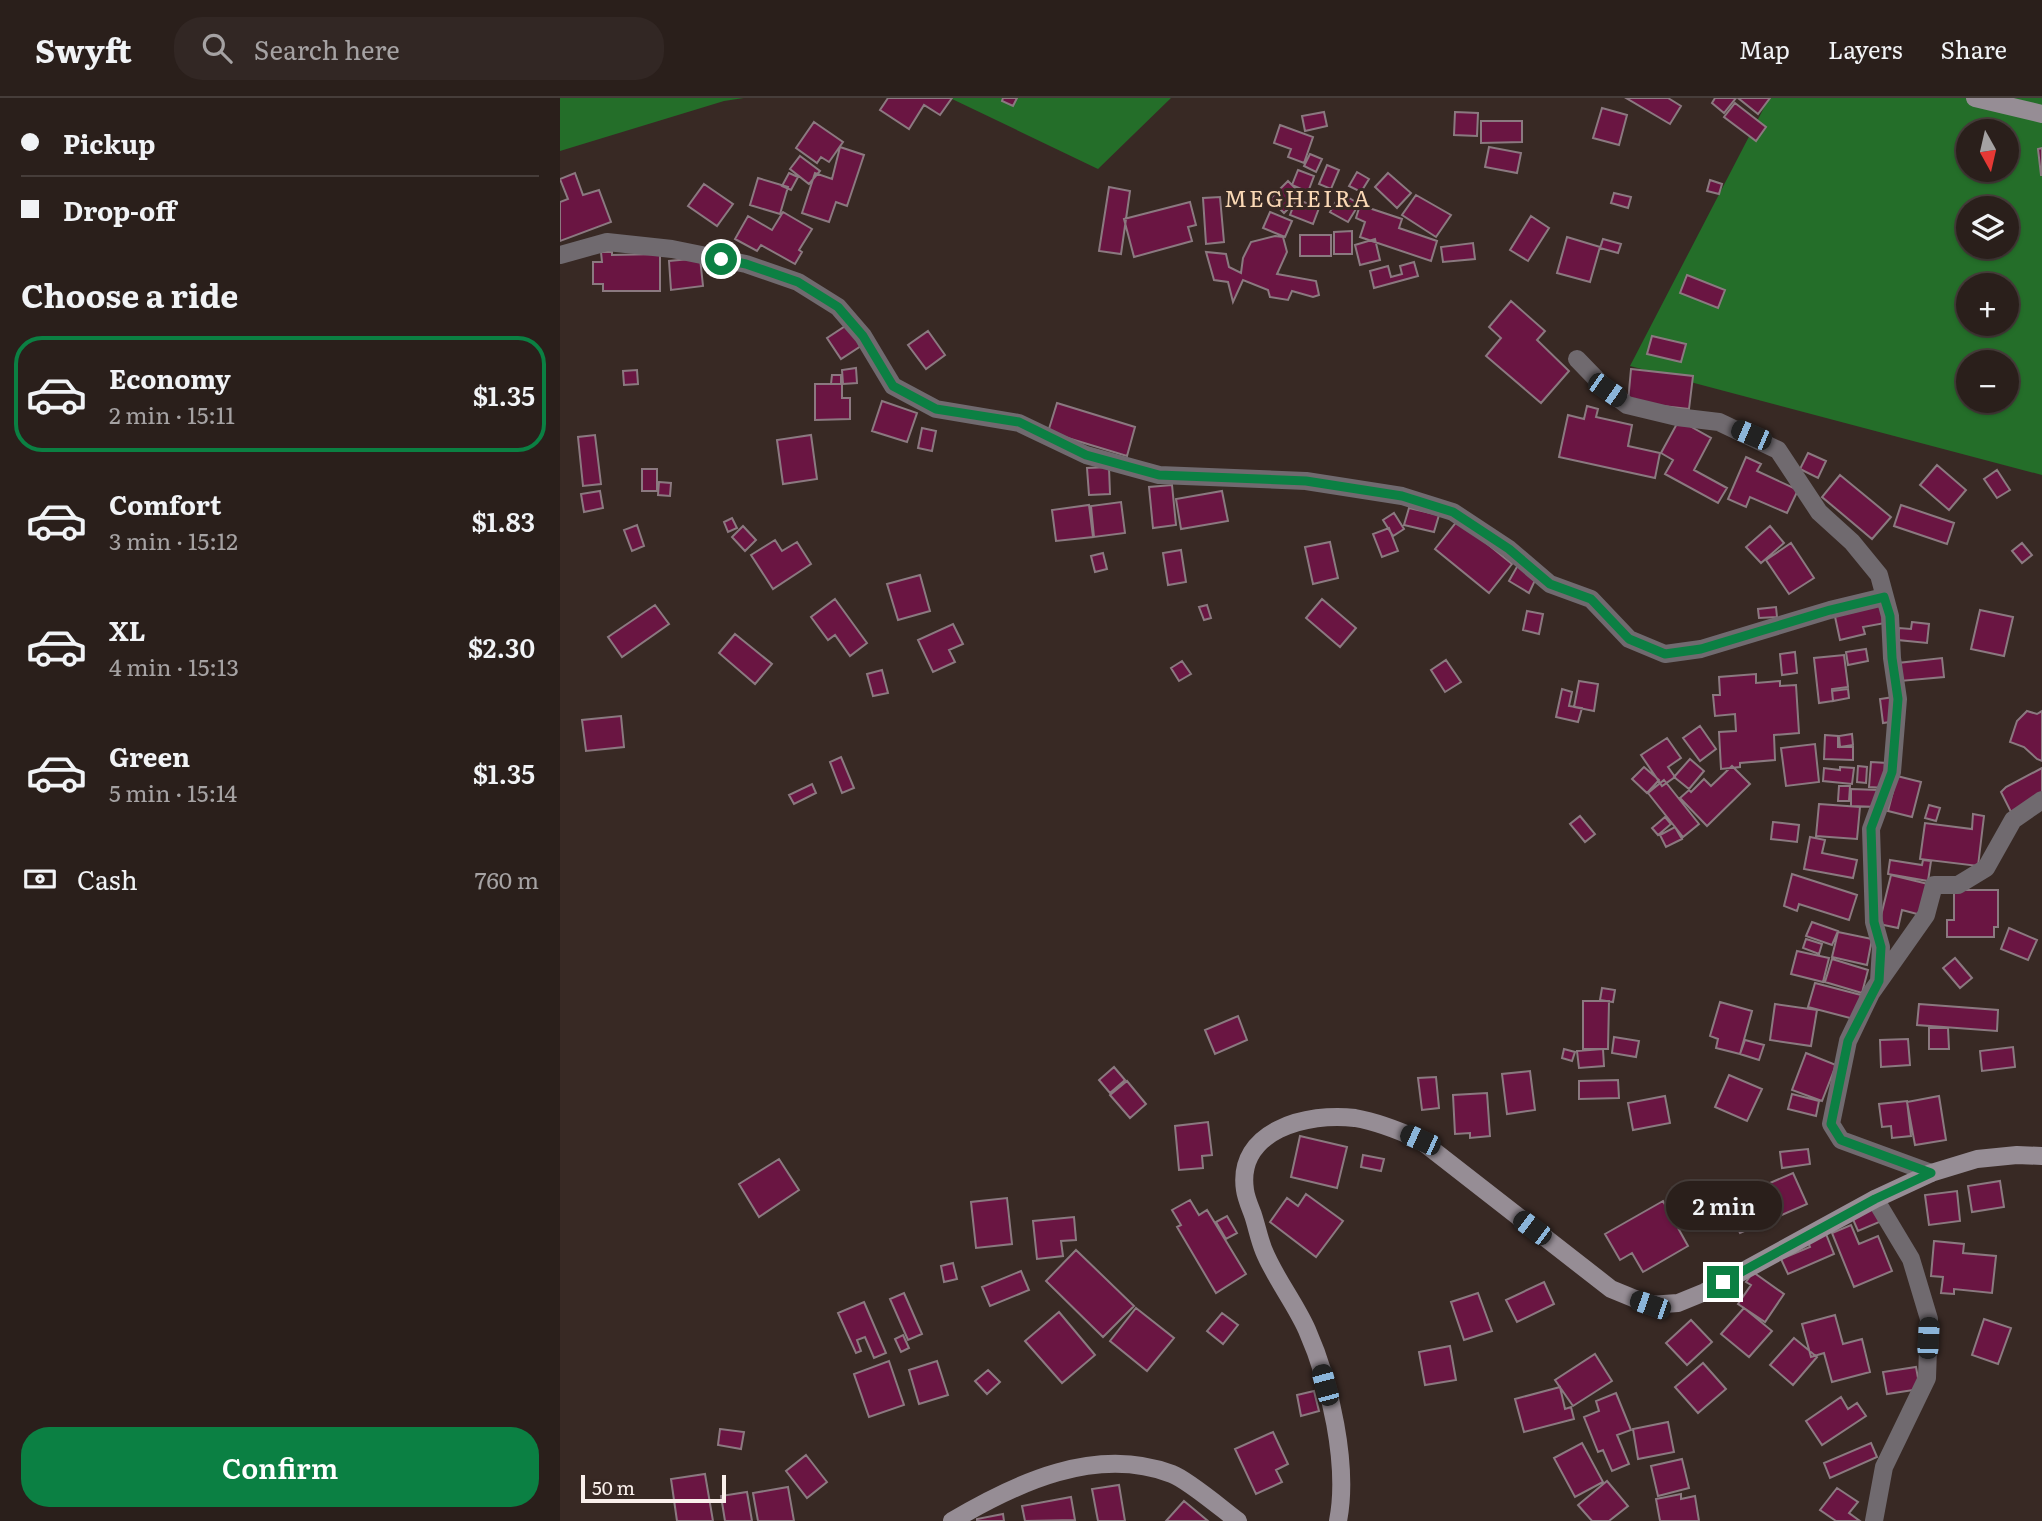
<!DOCTYPE html>
<meta charset="utf-8">
<style>
:root{--surface:#2a1f1b;--page:#322724;--text:#f1f3f6;--muted:#a5a2a3;--line:#463d3a;--accent:#0b8043}
body{margin:0;font-family:Literata,serif;background:var(--page);color:var(--text);height:100vh;display:flex;flex-direction:column;font-size:26px;white-space:nowrap}
*{box-sizing:border-box;margin:0}
p{font-size:23px;color:var(--muted)}
.icon{flex:none;width:38px;height:38px;fill:none;stroke:currentColor;stroke-width:2;stroke-linecap:round;stroke-linejoin:round}
.map{position:relative;flex:1;overflow:hidden}
.drawer{display:flex;flex-direction:column;background:var(--surface);width:560px}
.drawer>*{flex:none}
.hud{display:grid;align-content:center;height:154px;padding:0 21px;background:var(--surface)}
.needle{width:46px;rotate:172deg}
.controls{position:absolute;left:1396px;top:21px;display:grid;gap:14px}
.controls a{display:grid;place-items:center;width:63px;height:63px;border-radius:50%;background:var(--surface);box-shadow:0 2px 5px #0004,0 0 0 2px var(--line);font-size:35px}
.scale{position:absolute;left:21px;bottom:18px;width:145px;box-sizing:border-box;padding-left:7px;border:4px solid #f9efeb;border-top:0;font-size:19px;line-height:24px;white-space:nowrap;color:#f9efeb;-webkit-text-stroke:5px #382924;paint-order:stroke}
.end{position:absolute;width:32px;height:32px;margin:-16px;border:9px solid #0b8043;background:#fff;box-shadow:0 0 0 4px #fff}
.from{border-radius:50%}
.bubble{position:absolute;height:49px;border-radius:24px;background:var(--surface);box-shadow:0 2px 5px #0004,0 0 0 2px var(--line);font-size:23px;font-weight:600;line-height:49px;text-align:center}
.car{position:absolute;width:21px;height:42px;margin:-21px -10px;border-radius:9px;box-shadow:0 0 5px 2px #0007;background:linear-gradient(#222 24%,#8ab4d8 0 40%,#222 0 76%,#8ab4d8 0 86%,#222 0)}
.hud b{display:flex;align-items:center;gap:24px;height:66px;font-size:26px}
.hud b+b{border-top:2px solid var(--line)}
.hud i{width:18px;height:18px;background:var(--text)}
ul{padding:0;list-style:none}
li{display:flex;align-items:center;gap:21px;height:116px;margin:0 14px 10px;padding:0 7px;border:4px solid transparent;border-radius:28px}
li div{flex:1}
li b{display:block;font-size:26px}
li em{font-style:normal;font-weight:600}
li.current{border-color:var(--accent)}
li>.icon{width:63px;height:63px;stroke-width:1.5}
h2{padding:0 21px;font-size:32px;line-height:84px}
.pay{display:flex;align-items:center;gap:18px;height:77px;padding:0 21px;font-size:26px}
.pay p{margin-inline-start:auto}
.button{display:flex;gap:14px;margin-top:auto;padding:14px 21px}
.button a{flex:1;height:80px;border-radius:28px;background:var(--accent);color:#fff;font-size:28px;font-weight:600;line-height:80px;text-align:center}
header{display:flex;align-items:center;gap:42px;box-sizing:border-box;height:98px;padding:0 35px;background:var(--surface);border-bottom:2px solid var(--line)}
header strong{font-size:33px}
nav{display:flex;gap:38px;margin-inline-start:auto;font-size:24px}
.search{width:490px;height:63px;background:var(--page);display:flex;align-items:center;gap:18px;box-sizing:border-box;padding:0 24px;border-radius:28px;color:var(--muted);font-size:26px}
main{display:flex;flex:1;min-height:0}
.map>svg:first-child{display:block}
</style>
<header>
<strong>Swyft</strong>
<div class="search"><svg class="icon" aria-label="search" viewBox="0 0 24 24"><circle cx="10" cy="10" r="6"/><path d="M15 15l6 6"/></svg>Search here</div>
<nav><a>Map</a><a>Layers</a><a>Share</a></nav>
</header>
<main>
<section class="drawer">
<div class="hud">
<b><i class="from"></i>Pickup</b>
<b><i></i>Drop-off</b>
</div>
<h2>Choose a ride</h2>
<ul>
<li class="current"><svg class="icon" aria-label="car" viewBox="0 0 24 24"><path d="M5 17H2v-5l4-1 3-4h7l3 4 3 1v5h-3M9 17h6M6 11h13"/><circle cx="7" cy="17" r="2"/><circle cx="17" cy="17" r="2"/></svg><div><b>Economy</b><p>2 min · 15:11</p></div><em>$1.35</em></li>
<li><svg class="icon" aria-label="car" viewBox="0 0 24 24"><path d="M5 17H2v-5l4-1 3-4h7l3 4 3 1v5h-3M9 17h6M6 11h13"/><circle cx="7" cy="17" r="2"/><circle cx="17" cy="17" r="2"/></svg><div><b>Comfort</b><p>3 min · 15:12</p></div><em>$1.83</em></li>
<li><svg class="icon" aria-label="car" viewBox="0 0 24 24"><path d="M5 17H2v-5l4-1 3-4h7l3 4 3 1v5h-3M9 17h6M6 11h13"/><circle cx="7" cy="17" r="2"/><circle cx="17" cy="17" r="2"/></svg><div><b>XL</b><p>4 min · 15:13</p></div><em>$2.30</em></li>
<li><svg class="icon" aria-label="car" viewBox="0 0 24 24"><path d="M5 17H2v-5l4-1 3-4h7l3 4 3 1v5h-3M9 17h6M6 11h13"/><circle cx="7" cy="17" r="2"/><circle cx="17" cy="17" r="2"/></svg><div><b>Green</b><p>5 min · 15:14</p></div><em>$1.35</em></li>
</ul>
<div class="pay"><svg class="icon" aria-label="cash" viewBox="0 0 24 24"><path d="M3 7h18v10H3z"/><circle cx="12" cy="12" r="2"/></svg>Cash<p>760 m</p></div>
<div class="button"><a>Confirm</a></div>
</section>
<div class="map">
<svg width="1482" height="1423" viewBox="0 0 1482 1423">
<rect width="100%" height="100%" fill="#382924"/>
<path fill="#246e29" fill-rule="evenodd" d="M0 0H184L164 3 0 53Z
M390 0H611L538 71Z
M1209 0H1482V377L1070 268ZM1409 33H1447V72H1409ZM1409 110H1447V149H1409ZM1409 187H1447V226H1409ZM1409 264H1447V303H1409Z"/>
<path fill="#6a1542" stroke="#8b7980" stroke-width="2" d="M328 0H392L380 17 364 7 349 31 320 12Z
M443 0H457L453 8 442 3Z
M1066 0H1108L1121 8 1110 26Z
M1155 0H1176L1164 15 1152 5Z
M1178 0H1210L1198 16Z
M1175 5 1206 29 1196 43 1164 19Z
M1042 10 1067 17 1059 47 1033 40Z
M764 14 767 28 745 33 742 18Z
M895 14 918 15 917 38 894 37Z
M921 23H962V44L921 45Z
M254 24 283 44 269 64 261 59 257 65 236 50Z
M720 27 753 39 744 65 728 59 731 51 714 45Z
M280 49 304 57 287 108 276 104 269 124 242 115 255 75 272 81Z
M929 49 961 55 957 75 925 69Z
M1482 50V77H1481L1478 51Z
M750 56 762 61 756 74 744 68Z
M240 58 260 73 249 86 230 71Z
M767 67 779 72 771 91 759 86Z
M738 72 754 78 748 94 732 87Z
M797 74 809 81 801 94 789 88Z
M15 75 23 97 39 92 51 124 0 143V104L8 101 0 81Z
M229 75 238 79 231 92 222 88Z
M828 75 851 95 837 110 815 89Z
M198 80 228 89 220 116 190 107Z
M1150 82 1162 86 1159 96 1147 93Z
M728 83 742 97 724 115 710 101Z
M144 86 173 106 157 128 128 108Z
M549 89 570 93 561 156 539 153Z
M781 95 799 106 788 124 770 114Z
M1054 95 1071 99 1068 110 1051 105Z
M856 97 891 117 876 139 842 117Z
M660 99 664 144 646 146 643 100Z
M736 101 759 110 753 126 730 117Z
M630 104 636 127 628 129 632 143 574 159 564 121Z
M800 107 842 121 839 130 877 143 871 163 800 139 805 124 796 120Z
M223 114 252 131 239 152 242 154 235 166 201 147 197 153 175 141 188 118 212 132Z
M710 114 732 123 725 139 703 130Z
M971 118 989 130 968 163 950 152Z
M792 133V156H774V134Z
M740 137H771V158H740Z
M715 138 723 139 727 154 717 176 756 183 759 197 753 199 732 193 728 202 710 199 708 192 683 182 673 204 668 184 654 182 646 154 666 156 669 169 681 175 683 160 691 144Z
M1007 139 1040 149 1030 184 997 175Z
M815 141 820 162 800 167 795 147Z
M1043 141 1061 146 1058 155 1040 150Z
M913 145 915 161 883 164 881 149Z
M41 154H52V157L100 156V193H43V186H33V164H42Z
M140 160 143 188 111 192 109 163Z
M854 164 858 178 814 190 810 173 828 168 831 179 842 176 840 168Z
M1127 177 1165 192 1158 210 1120 195Z
M951 203 985 233 977 242 1009 273 981 305 926 258 941 240 929 229Z
M290 225 304 246 281 261 267 240Z
M368 233 385 257 366 271 348 247Z
M1092 238 1126 246 1121 264 1087 256Z
M296 270 297 285 283 286 282 272Z
M1071 271 1133 278 1129 311 1068 304Z
M77 272 78 286 64 287 63 273Z
M272 277H281V286H271Z
M255 286H282V300H290V321L255 322Z
M322 303 357 315 347 344 312 333Z
M497 305 575 329 567 358 488 334Z
M1027 308 1038 311 1036 319 1072 327 1068 348 1100 355 1095 380 999 359 1008 317 1024 321Z
M1119 322 1151 340 1134 372 1167 390 1158 405 1105 376 1113 362 1101 355Z
M362 330 376 333 372 353 358 350Z
M35 337 41 386 23 388 18 339Z
M251 337 257 381 223 386 217 342Z
M1248 355 1266 363 1258 380 1240 371Z
M1186 359 1201 366 1197 373 1238 392 1227 415 1190 399 1186 409 1168 401Z
M1377 367 1406 392 1389 412 1360 387Z
M549 369 550 396 529 397 527 370Z
M82 371H97V393H82Z
M1437 372 1450 392 1437 400 1424 381Z
M1280 377 1331 419 1312 441 1262 399Z
M99 384 111 385 110 398 98 397Z
M612 387 616 427 593 430 589 389Z
M40 393 43 410 24 414 21 396Z
M662 393 668 423 621 431 616 401Z
M561 404 565 435 534 439 531 408Z
M529 407 533 439 496 443 492 412Z
M1341 407 1394 425 1387 446 1334 428Z
M849 410 879 417 874 434 844 427Z
M834 415 844 431 833 438 823 422Z
M172 420 177 430 168 434 164 424Z
M898 422 952 466 929 495 875 451Z
M77 427 84 448 72 453 64 432Z
M183 428 196 442 185 453 172 439Z
M1210 428 1224 445 1201 465 1186 449Z
M829 430 838 453 822 459 813 436Z
M215 442 222 453 237 444 251 466 213 491 191 457Z
M770 444 778 480 753 486 745 449Z
M1231 445 1254 480 1229 496 1206 462Z
M1462 445 1472 457 1462 465 1452 453Z
M621 452 626 484 608 487 603 455Z
M543 455 547 471 535 474 531 458Z
M958 467 977 478 969 495 949 483Z
M360 477 370 513 338 522 327 486Z
M275 501 307 545 290 558 275 537 268 542 251 519Z
M762 501 796 530 780 549 746 520Z
M1321 505 1325 525 1303 529 1305 536 1280 542 1274 514Z
M95 507 109 526 62 559 48 539Z
M647 507 651 520 644 522 639 509Z
M1216 509 1217 519 1199 520 1198 511Z
M1420 512 1453 519 1444 558 1411 551Z
M967 513 983 516 979 536 963 532Z
M1352 524 1369 526 1367 545 1338 542 1339 530 1351 531Z
M393 526 403 546 389 552 395 564 373 574 358 542Z
M175 536 212 566 195 586 159 555Z
M1306 551 1308 563 1288 567 1286 554Z
M1235 554 1237 575 1222 577 1220 556Z
M1284 557 1288 589 1272 591 1273 603 1259 605 1254 560Z
M1382 560 1384 579 1340 583 1338 565Z
M886 562 901 584 885 594 871 572Z
M622 563 631 576 619 583 611 570Z
M322 572 328 595 313 598 307 576Z
M1196 576V585L1220 583V588L1236 587 1239 635 1214 637 1215 662 1180 665V669L1161 671 1159 634 1176 633 1175 616 1155 618 1153 597H1160L1159 579Z
M1019 583 1038 586 1034 613 1014 609Z
M1002 591 1012 594 1009 608 1022 610 1018 624 996 619Z
M1288 591 1289 600 1273 603 1272 593Z
M1334 599 1337 623 1323 625 1320 601Z
M1467 613 1477 616 1482 613V663L1477 661 1464 649 1450 644 1457 623Z
M61 618 64 649 26 653 22 622Z
M1140 628 1156 651 1140 663 1123 640Z
M1292 636 1293 647 1280 649 1279 638Z
M1265 637 1278 638V649H1293V662L1264 661Z
M1107 640 1121 660 1108 669 1115 679 1102 688 1081 657Z
M1255 646 1259 684 1226 688 1221 650Z
M281 659 294 690 282 695 270 664Z
M1130 661 1144 673 1129 691 1114 679Z
M1311 664 1327 665 1325 690 1309 689Z
M1172 668 1190 686 1147 728 1120 700 1129 692 1131 694 1144 681 1151 688Z
M1298 668 1307 669 1306 685 1297 684Z
M1084 669 1099 682 1087 695 1072 681Z
M1280 669 1294 670 1292 686 1263 683 1264 670 1280 672Z
M1482 670V699L1451 714 1441 694 1446 689Z
M1337 678 1361 684 1352 719 1328 713Z
M1104 682 1139 726 1123 739 1088 695Z
M252 686 256 695 234 706 229 697Z
M1279 688H1290L1289 703H1278Z
M1291 691 1319 692V709L1291 708Z
M1259 706 1300 709 1297 741 1256 738Z
M1369 707 1380 710 1376 723 1365 720Z
M1413 716 1424 718 1418 768 1360 761 1365 725 1412 731Z
M1020 718 1035 736 1025 744 1010 726Z
M1105 719 1111 726 1098 737 1092 730Z
M1213 724 1239 727 1237 744 1211 741Z
M1115 729 1122 741 1106 749 1100 737Z
M1250 739 1265 742 1262 755 1297 762 1293 780 1244 771Z
M1330 762 1362 767 1363 762 1371 763 1368 783 1328 776Z
M1232 776 1297 797 1289 822 1239 806 1237 813 1224 808Z
M1331 777 1368 786 1361 817 1342 812 1338 830 1319 826Z
M1394 792H1438V829H1434V839H1387V822H1394Z
M1252 824 1278 833 1272 847 1246 838Z
M1449 830 1477 842 1468 862 1441 851Z
M1278 834 1312 841 1307 867 1272 859Z
M1246 841 1262 846 1259 856 1243 850Z
M1237 853 1269 860 1263 884 1231 876Z
M1395 860 1412 880 1400 890 1383 870Z
M1272 861 1308 872 1302 895 1265 884Z
M1255 885 1301 897 1294 921 1248 909Z
M1042 890 1055 892 1053 904 1040 902Z
M1023 903H1049L1048 951H1023Z
M1160 904 1192 913 1180 956 1156 950 1158 941 1150 938Z
M1215 906 1257 912 1251 948 1210 942Z
M1359 906 1438 912 1437 933 1357 927Z
M678 918 687 942 655 956 645 932Z
M1369 930H1388L1389 951H1369Z
M1054 939 1079 943 1076 959 1052 955Z
M1348 941 1350 967 1321 969 1320 942Z
M1185 942 1204 947 1199 962 1180 956Z
M1453 949 1455 969 1422 973 1420 953Z
M1004 951 1015 954 1012 963 1002 960Z
M1043 951 1044 968 1019 970 1017 953Z
M1246 955 1276 967 1262 1003 1232 992Z
M554 969 565 982 550 995 539 982Z
M970 973 975 1012 947 1016 942 976Z
M1169 977 1202 991 1187 1023 1155 1009Z
M876 979 879 1010 862 1012 858 980Z
M1058 982 1059 1000 1019 1001V983Z
M567 983 586 1006 570 1020 550 997Z
M927 995 930 1038 910 1040V1035L895 1036 893 997Z
M1232 996 1259 1003 1256 1018 1228 1011Z
M1105 998 1110 1025 1073 1032 1068 1005Z
M1379 998 1386 1042 1355 1047 1347 1004Z
M1347 1003 1351 1038 1332 1040 1331 1028 1322 1029 1319 1006Z
M648 1024 652 1057 642 1058 643 1070 619 1072 615 1028Z
M740 1038 787 1049 777 1090 731 1079Z
M1248 1051 1250 1066 1222 1070 1220 1054Z
M803 1057 824 1061 821 1073 801 1069Z
M219 1061 239 1092 199 1119 179 1086Z
M1233 1075 1247 1106 1180 1135 1166 1104Z
M1440 1083 1444 1109 1412 1114 1408 1088Z
M1189 1084 1192 1094 1185 1095 1183 1086Z
M1397 1093 1400 1123 1369 1127 1365 1097Z
M746 1096 783 1123 756 1159 710 1124 727 1100 738 1108Z
M447 1100 452 1146 416 1150 411 1104Z
M630 1102 639 1117 647 1112 686 1176 656 1195 617 1129 621 1127 612 1112Z
M1103 1103 1128 1148 1083 1174 1072 1155 1060 1162 1045 1136Z
M1318 1108 1324 1122 1298 1133 1292 1119Z
M667 1118 677 1135 666 1141 656 1124Z
M514 1119 516 1142 501 1143 503 1158 477 1161 473 1123Z
M1291 1127 1299 1146 1318 1138 1332 1173 1294 1189 1272 1135Z
M1266 1136 1274 1156 1228 1176 1221 1161 1250 1149 1248 1144Z
M1374 1143 1404 1146 1403 1155 1436 1158 1432 1195 1394 1191V1196L1381 1195 1383 1179 1371 1178Z
M516 1152 574 1208 543 1239 486 1183Z
M393 1165 397 1181 384 1184 381 1168Z
M461 1173 469 1192 430 1208 422 1189Z
M1193 1174 1224 1196 1205 1224 1178 1206 1191 1187 1186 1184Z
M984 1184 994 1206 957 1224 946 1202Z
M344 1195 362 1236 348 1242 330 1201Z
M918 1195 932 1233 904 1242 891 1204Z
M304 1204 326 1255 314 1260 305 1239 297 1242 301 1253 296 1255 278 1215Z
M576 1210 614 1240 587 1273 550 1243Z
M1184 1210 1212 1233 1189 1259 1161 1236Z
M499 1214 535 1257 502 1285 465 1243Z
M662 1215 678 1227 663 1246 647 1233Z
M1275 1217 1283 1246 1302 1241 1310 1274 1272 1284 1264 1255 1251 1259 1242 1226Z
M1424 1221 1451 1230 1438 1266 1412 1257Z
M1131 1222 1152 1244 1127 1267 1106 1245Z
M343 1237 349 1250 341 1254 335 1241Z
M1234 1240 1257 1259 1233 1287 1210 1267Z
M890 1248 896 1282 865 1287 859 1254Z
M1035 1256 1052 1283 1013 1308 995 1282Z
M329 1263 344 1307 309 1319 294 1276Z
M377 1263 388 1297 359 1306 349 1272Z
M1143 1265 1166 1291 1138 1315 1115 1289Z
M1356 1269 1360 1291 1327 1296 1323 1274Z
M428 1272 440 1284 427 1296 415 1283Z
M1000 1289 1005 1311 1011 1309 1014 1321 964 1334 955 1301Z
M754 1293 759 1313 741 1318 737 1297Z
M1056 1295 1071 1332 1057 1337 1069 1366 1052 1373 1043 1352 1038 1354 1024 1319 1039 1313 1036 1303Z
M1281 1299 1288 1311 1297 1305 1306 1318 1262 1347 1246 1323Z
M1108 1324 1114 1354 1078 1361 1073 1331Z
M160 1331 184 1334 181 1351 158 1347Z
M713 1334 728 1366 716 1372 722 1384 696 1396 675 1351Z
M1022 1345 1043 1384 1015 1399 994 1360Z
M1311 1345 1317 1359 1270 1380 1264 1365Z
M246 1357 267 1384 247 1400 226 1373Z
M1122 1361 1129 1390 1098 1398 1091 1368Z
M145 1376 153 1423H117L111 1381Z
M1047 1383 1068 1408 1049 1423H1032L1018 1407Z
M559 1387 565 1423H538L532 1391Z
M228 1389 234 1423H198L193 1395Z
M1277 1390 1298 1404 1289 1415 1300 1423H1276L1260 1412Z
M187 1394 192 1423H165L161 1398Z
M1121 1396V1401L1135 1398 1139 1423H1100L1096 1401Z
M511 1399 515 1422 465 1423 462 1408Z
M624 1403 648 1423H606Z
M443 1416 444 1423H417V1421Z"/>
<g fill="none" stroke-linecap="round" stroke-linejoin="round">
<path stroke="#706a6f" stroke-width="18" d="M0 157 47 144 112 151 186 166 238 184 278 209 303 238 333 288 376 311 459 325 526 357 599 377 746 383 842 398 893 414 949 451 990 486 1031 501 1069 541 1105 556 1141 551 1270 512 1324 499
M1017 261 1047 292 1067 307 1117 319 1159 324 1218 352 1259 414 1292 444 1319 477 1330 518 1332 560 1338 601 1332 674 1311 731 1314 824 1321 849 1319 883
M1371 1075 1281 1042 1271 1026 1288 943 1311 895 1366 817 1374 787H1398L1426 770 1453 722 1482 702
M1314 1423 1324 1369 1367 1280 1369 1221 1351 1161 1315 1101"/>
<path stroke="#968d95" stroke-width="18" d="M1415 0 1482 16
M392 1423C456 1385 536 1347 612 1376 628 1382 662 1411 678 1423
M778 1423C789 1367 770 1284 747 1232 735 1205 715 1180 704 1153 699 1141 697 1129 693 1117 690 1109 686 1100 685 1092 676 1032 748 1014 795 1020 818 1024 838 1032 860 1042L1051 1191 1090 1207 1118 1205 1145 1194 1315 1101 1371 1075 1417 1061 1457 1057 1482 1058"/>
</g>
<g fill="none" stroke-linecap="round" stroke-linejoin="round">
<path stroke="#0b8043" stroke-width="9" d="M161 161 186 166 238 184 278 209 303 238 333 288 376 311 459 324 526 357 599 377 746 383 842 398 893 414 949 451 990 486 1031 501 1069 541 1105 556 1141 551 1270 512 1324 499 1330 518 1332 560 1338 601 1332 674 1311 730 1314 824 1321 849 1319 883 1288 943 1271 1026 1281 1042 1371 1075 1315 1101 1163 1184"/>
</g>
<g text-anchor="middle" dominant-baseline="central" stroke-width="6" stroke-linejoin="round" paint-order="stroke">
<g font-size="23" letter-spacing="2" fill="#fad8b5" stroke="#382924">
<text x="738" y="99">MEGHEIRA</text>
</g>
</g>
</svg>
<div class="controls">
<a><svg class="needle" viewBox="-14 -14 28 28"><path d="M0-13l5 13h-10z" fill="#e53935"/><path d="M0 13l5-13h-10z" fill="#a5a2a3"/></svg></a>
<a><svg class="icon" aria-label="layers" viewBox="0 0 24 24"><path d="M12 4l9 5-9 5-9-5zM3 14l9 5 9-5"/></svg></a>
<a>+</a>
<a>−</a>
</div>
<div class="scale">50 m</div>
<i class="end from" style="left:161px;top:161px"></i>
<i class="end" style="left:1163px;top:1184px"></i>
<div class="bubble" style="left:1106px;top:1083px;width:116px">2 min</div>
<i class="car" style="left:1047px;top:292px;rotate:125deg"></i>
<i class="car" style="left:1191px;top:337px;rotate:293deg"></i>
<i class="car" style="left:860px;top:1042px;rotate:294deg"></i>
<i class="car" style="left:972px;top:1130px;rotate:307deg"></i>
<i class="car" style="left:1090px;top:1207px;rotate:289deg"></i>
<i class="car" style="left:1368px;top:1240px;rotate:3deg"></i>
<i class="car" style="left:765px;top:1287px;rotate:345deg"></i>
</div>
</main>
